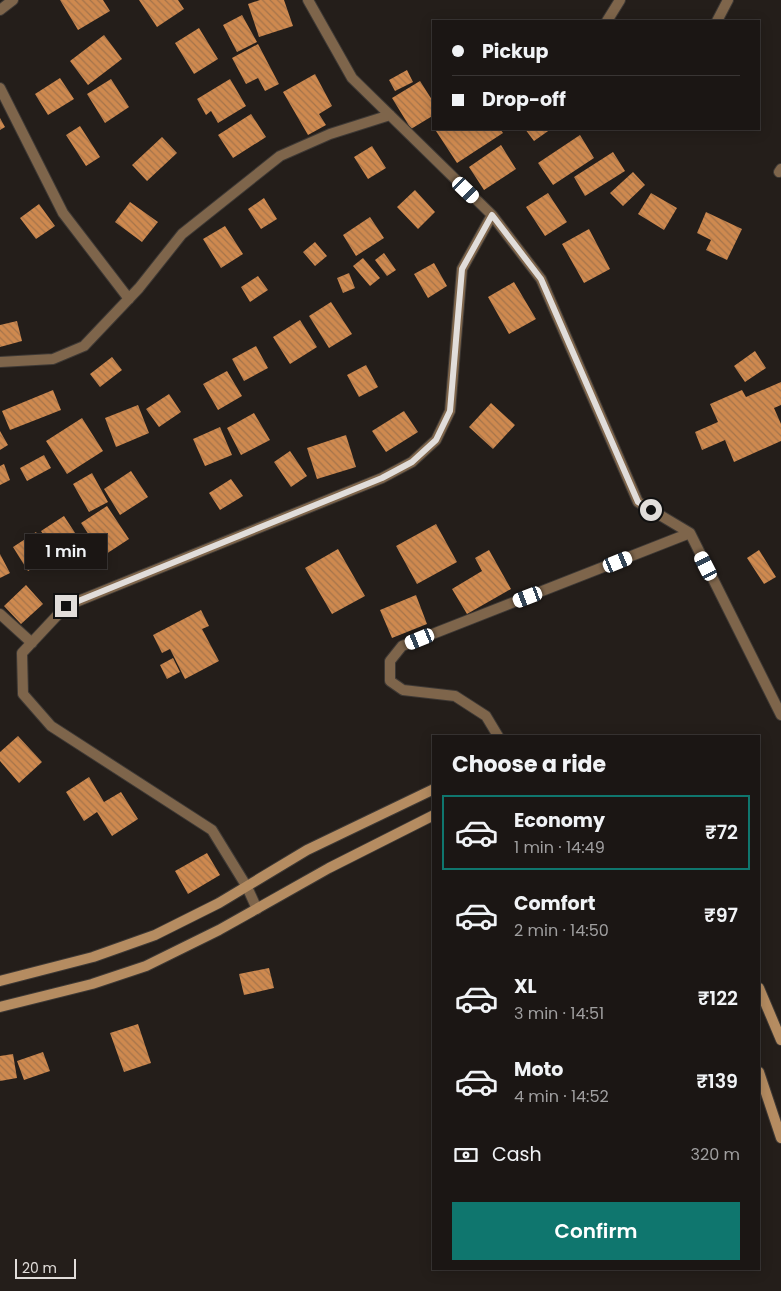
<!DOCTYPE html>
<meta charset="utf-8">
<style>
:root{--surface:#1b1614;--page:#241f1d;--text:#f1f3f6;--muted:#a09fa0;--line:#393534;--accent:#0f766e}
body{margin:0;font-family:Poppins,sans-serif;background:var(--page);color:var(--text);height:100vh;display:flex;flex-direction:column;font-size:19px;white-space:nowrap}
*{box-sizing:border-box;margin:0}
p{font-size:16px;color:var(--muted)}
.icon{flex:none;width:28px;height:28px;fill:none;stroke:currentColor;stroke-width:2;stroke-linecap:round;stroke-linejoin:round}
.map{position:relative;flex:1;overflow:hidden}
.details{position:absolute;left:432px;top:735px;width:328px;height:535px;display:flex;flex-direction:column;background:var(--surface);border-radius:0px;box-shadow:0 2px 12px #0003,0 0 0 1px var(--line)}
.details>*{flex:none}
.hud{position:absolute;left:432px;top:20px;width:328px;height:110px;border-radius:0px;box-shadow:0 2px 12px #0003,0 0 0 1px var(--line);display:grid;align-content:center;height:110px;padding:0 20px;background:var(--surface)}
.scale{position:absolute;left:15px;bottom:12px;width:61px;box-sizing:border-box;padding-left:5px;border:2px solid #e1ddda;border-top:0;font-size:14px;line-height:18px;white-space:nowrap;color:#e1ddda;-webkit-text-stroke:4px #241e1a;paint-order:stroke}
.end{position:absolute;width:22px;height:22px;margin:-11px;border:6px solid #e1ddda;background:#111;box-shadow:0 0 0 2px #111}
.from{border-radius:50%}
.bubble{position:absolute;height:35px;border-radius:0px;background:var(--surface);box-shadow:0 2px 12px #0003,0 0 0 1px var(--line);font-size:16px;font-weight:600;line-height:35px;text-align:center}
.car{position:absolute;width:15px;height:30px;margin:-15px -8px;border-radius:6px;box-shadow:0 0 4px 1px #0007;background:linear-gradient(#fff 24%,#345 0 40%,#fff 0 76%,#345 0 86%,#fff 0)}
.hud b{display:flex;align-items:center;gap:18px;height:48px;font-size:19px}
.hud b+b{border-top:1px solid var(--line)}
.hud i{width:12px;height:12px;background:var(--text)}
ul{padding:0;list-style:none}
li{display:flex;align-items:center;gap:15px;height:75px;margin:0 10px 8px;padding:0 10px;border:2px solid transparent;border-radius:0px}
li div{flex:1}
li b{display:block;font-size:19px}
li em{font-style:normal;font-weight:600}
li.on{border-color:var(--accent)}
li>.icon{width:45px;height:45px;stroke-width:1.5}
h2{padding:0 20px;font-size:22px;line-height:60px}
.pay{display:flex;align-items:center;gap:12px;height:55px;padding:0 20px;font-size:19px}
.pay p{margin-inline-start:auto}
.action{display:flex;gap:10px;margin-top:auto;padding:10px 20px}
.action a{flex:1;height:58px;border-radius:0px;background:var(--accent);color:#fff;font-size:20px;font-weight:600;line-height:58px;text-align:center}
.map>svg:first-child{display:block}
</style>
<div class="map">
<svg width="781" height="1291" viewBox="0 0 781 1291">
<defs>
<pattern id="building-back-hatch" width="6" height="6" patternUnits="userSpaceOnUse" patternTransform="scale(1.25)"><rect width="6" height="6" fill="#ce894f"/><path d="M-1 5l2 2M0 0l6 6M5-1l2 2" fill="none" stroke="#a5744b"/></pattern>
</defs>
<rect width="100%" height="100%" fill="#241e1a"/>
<path fill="url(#building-back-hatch)" d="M60 0H103L110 11 78 30Z
M139 0H178L184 9 157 27Z
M260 0H284L293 26 259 37 248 4Z
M242 15 257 42 237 52 223 25Z
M199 28 218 59 194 74 175 43Z
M104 35 122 59 88 85 70 61Z
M258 44 279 84 265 91 258 78 246 84 232 58Z
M407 70 413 82 395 91 389 80Z
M315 74 332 106 319 114 326 125 308 135 283 92Z
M60 78 74 99 48 115 35 94Z
M111 79 129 107 105 123 87 94Z
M230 79 246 106 218 123 211 111 206 115 197 99Z
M420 81 434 103V115L411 129 392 98Z
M251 114 266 137 233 158 218 135Z
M0 118 5 127 0 130Z
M80 126 100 157 86 166 66 135Z
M438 129H500L503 133 457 163 436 131Z
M525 129H551L534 141Z
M580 135 594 158 553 185 538 163Z
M162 137 177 153 147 181 132 165Z
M501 145 516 169 484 190 469 167Z
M372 146 386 168 368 179 354 157Z
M613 152 625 171 585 196 574 177Z
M633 172 645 185 623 206 610 193Z
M415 190 435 212 418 229 397 207Z
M548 193 567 222 545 236 526 207Z
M651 193 677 208 664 230 638 214Z
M264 198 277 219 261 229 248 209Z
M130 202 158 222 142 242 115 222Z
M39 204 55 226 36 239 20 218Z
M706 212 742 229 727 260 706 250 711 240 697 233Z
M370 217 384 238 356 256 343 235Z
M225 226 243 254 221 268 203 239Z
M589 229 610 269 584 283 562 244Z
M315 242 327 256 315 266 303 252Z
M384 253 396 270 387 276 375 260Z
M363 258 380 278 370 286 353 266Z
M434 263 447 286 428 298 414 274Z
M349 273 355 288 343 293 337 278Z
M258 276 268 290 250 302 241 287Z
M514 282 536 319 509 334 488 297Z
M331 302 352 334 329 348 309 316Z
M300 320 317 347 290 364 273 337Z
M17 321 22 341 0 347V325Z
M256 346 268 368 244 381 232 359Z
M755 351 766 368 745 382 734 366Z
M112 357 122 370 100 387 90 374Z
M366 365 378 387 359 397 347 375Z
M227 371 242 396 218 410 203 384Z
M781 382V405L774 408 781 424V441L734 462 725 440 702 450 695 432 718 422 710 404 742 390 746 397Z
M53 390 61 410 10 430 2 411Z
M169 394 181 412 159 427 146 409Z
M491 403 515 425 493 449 469 427Z
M138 405 149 433 116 447 105 418Z
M404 411 418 432 386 452 372 431Z
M254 413 270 440 241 455 227 428Z
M82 418 103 451 67 474 46 441Z
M220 427 232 455 205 466 193 439Z
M0 431 8 445 0 450Z
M346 435 356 467 317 479 307 448Z
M290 451 307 476 291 487 274 462Z
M44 455 51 468 27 481 20 468Z
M4 464 10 480 0 485V466Z
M131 471 148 497 120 515 104 489Z
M92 473 108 502 89 512 73 484Z
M231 479 243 496 220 510 209 493Z
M107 506 129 539 103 556 81 523Z
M64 516 81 542 58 557 41 531Z
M436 524 457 562 417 584 396 546Z
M36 532 52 557 28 571 13 547Z
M338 549 365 596 332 614 305 568Z
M489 550 511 589 467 614 452 589 482 571 475 558Z
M759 550 776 577 764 584 747 558Z
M0 554 10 573 0 578Z
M26 585 43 604 21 624 4 606Z
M416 595 427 624 392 638 380 610Z
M201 610 209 626 202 629 219 661 185 679 170 649 162 653 153 635Z
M173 658 180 672 167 679 160 665Z
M18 736 42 762 19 783 0 761V752Z
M89 777 104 802 121 792 138 819 112 836 97 812 84 821 66 792Z
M207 853 220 875 188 894 175 871Z
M269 968 274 988 244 995 239 974Z
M138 1024 151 1063 124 1072 110 1033Z
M43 1052 50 1071 24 1080 17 1061Z
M13 1054 17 1078 0 1081V1056Z"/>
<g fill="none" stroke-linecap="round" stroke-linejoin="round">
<defs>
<path id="street" d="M308 0 352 78 492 215 541 279 638 502 690 533 781 715
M0 10 13 0
M607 21 620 0
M717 21 728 0
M0 88 63 213 129 299
M779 172 781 169
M0 362 53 359 84 346 139 288 182 234 280 156 330 134 390 115
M0 614 32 643
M498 736 486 716 455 696 403 690 390 681V661L402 646 690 533
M257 909 247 887 212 830 51 726 23 694 22 653 66 606 382 478 412 462 436 440 450 411 462 269 492 215"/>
<path id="secondary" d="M0 981 93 957 155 935 219 903 307 850 434 789
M759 988 781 1040
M0 1007 92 984 146 966 219 930 329 868 434 815
M759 1072 781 1138"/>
</defs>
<use href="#street" stroke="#3e3935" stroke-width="12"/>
<use href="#secondary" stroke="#3e3935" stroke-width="12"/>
<use href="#street" stroke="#7e654b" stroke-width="10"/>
<use href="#secondary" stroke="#b58c61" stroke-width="10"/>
</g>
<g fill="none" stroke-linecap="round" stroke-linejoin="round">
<path stroke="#e1ddda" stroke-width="6" d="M66 606 382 478 412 462 436 440 450 411 462 269 492 215 541 279 638 502 651 510"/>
</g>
</svg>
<div class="scale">20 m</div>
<i class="end from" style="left:651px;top:510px"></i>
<i class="end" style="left:66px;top:606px"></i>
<div class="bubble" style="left:25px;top:534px;width:82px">1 min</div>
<i class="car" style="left:466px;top:190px;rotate:134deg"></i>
<i class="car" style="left:618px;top:562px;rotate:68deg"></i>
<i class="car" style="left:706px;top:566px;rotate:333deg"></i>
<i class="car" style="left:528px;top:597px;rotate:249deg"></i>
<i class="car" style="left:420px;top:639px;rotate:248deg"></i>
<div class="hud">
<b><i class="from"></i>Pickup</b>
<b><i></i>Drop-off</b>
</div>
<section class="details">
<h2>Choose a ride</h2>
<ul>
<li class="on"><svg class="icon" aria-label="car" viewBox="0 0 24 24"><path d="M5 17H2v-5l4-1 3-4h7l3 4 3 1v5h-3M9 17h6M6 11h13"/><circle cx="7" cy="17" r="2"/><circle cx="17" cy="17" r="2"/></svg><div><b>Economy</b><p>1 min · 14:49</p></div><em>₹72</em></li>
<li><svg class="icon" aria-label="car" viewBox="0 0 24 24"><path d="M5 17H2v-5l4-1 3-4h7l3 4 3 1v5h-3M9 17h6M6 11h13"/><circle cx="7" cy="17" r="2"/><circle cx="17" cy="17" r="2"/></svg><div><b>Comfort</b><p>2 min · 14:50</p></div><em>₹97</em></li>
<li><svg class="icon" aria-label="car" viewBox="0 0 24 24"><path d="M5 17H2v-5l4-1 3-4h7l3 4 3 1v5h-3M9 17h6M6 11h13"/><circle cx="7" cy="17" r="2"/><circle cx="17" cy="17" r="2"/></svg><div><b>XL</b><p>3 min · 14:51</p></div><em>₹122</em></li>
<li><svg class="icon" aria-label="car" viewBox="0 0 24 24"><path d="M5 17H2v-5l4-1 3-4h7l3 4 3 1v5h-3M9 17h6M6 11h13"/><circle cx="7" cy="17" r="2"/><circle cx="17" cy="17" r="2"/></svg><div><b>Moto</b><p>4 min · 14:52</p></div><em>₹139</em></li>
</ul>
<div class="pay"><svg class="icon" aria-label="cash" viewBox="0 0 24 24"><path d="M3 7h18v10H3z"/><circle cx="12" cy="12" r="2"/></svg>Cash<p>320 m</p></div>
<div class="action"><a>Confirm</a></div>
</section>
</div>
